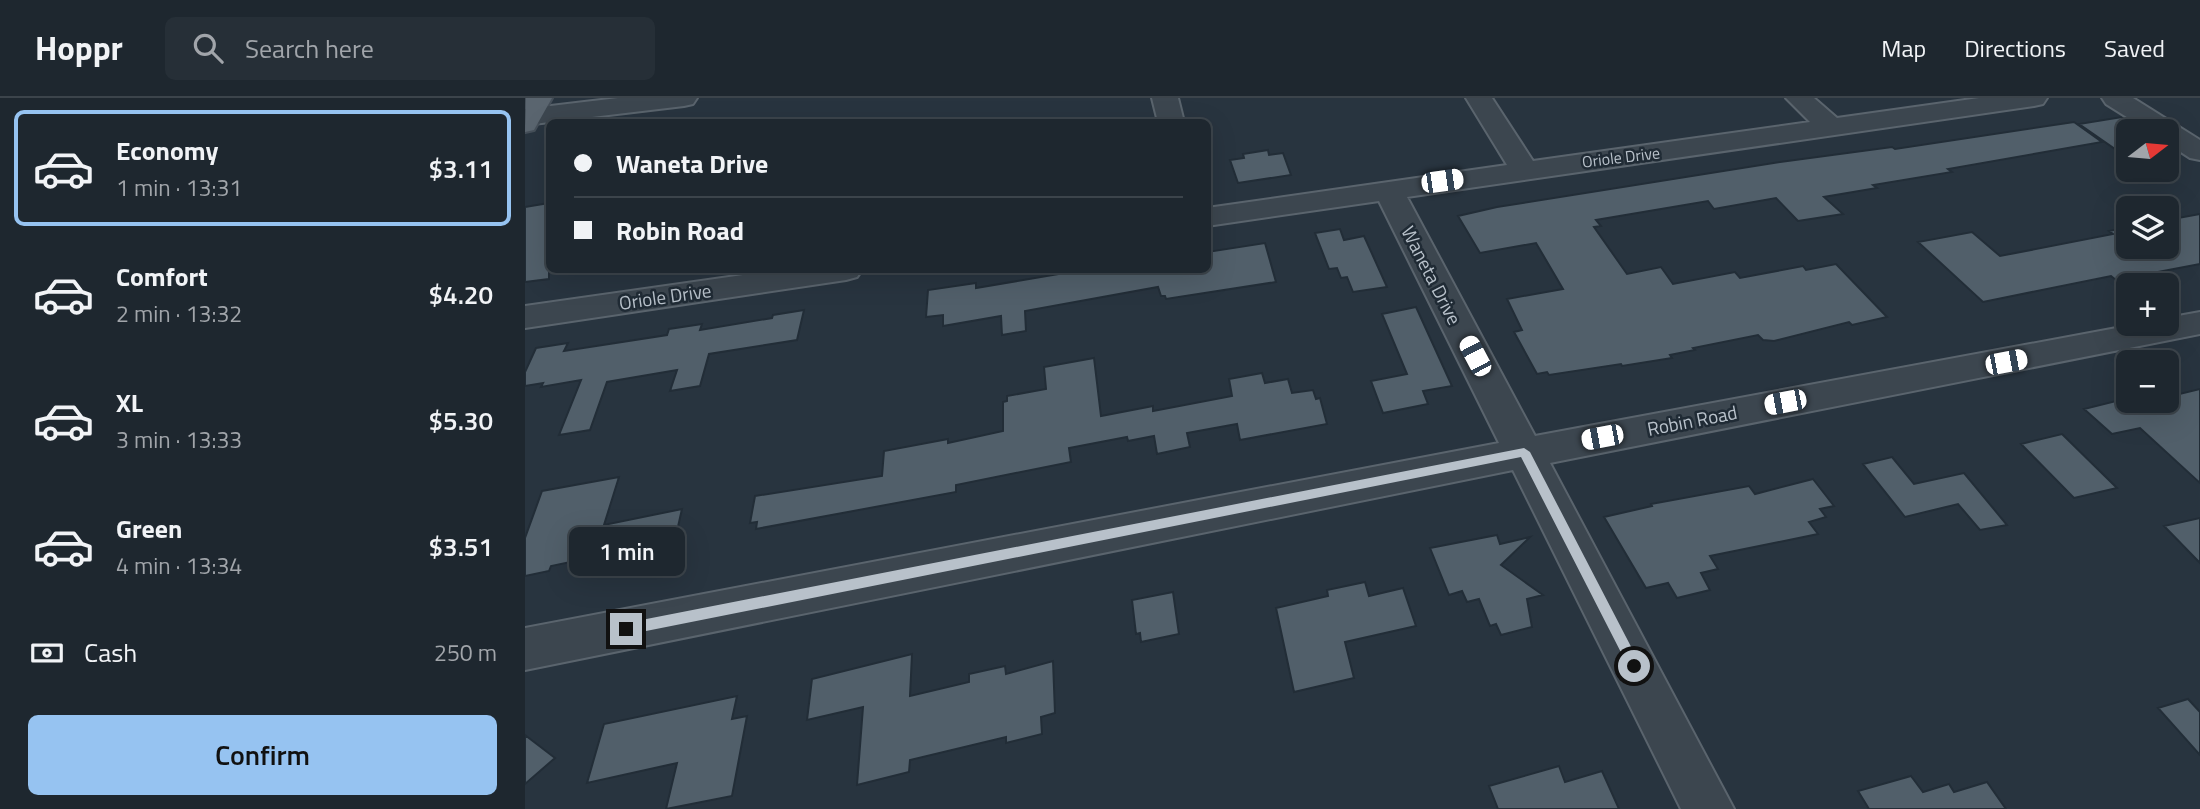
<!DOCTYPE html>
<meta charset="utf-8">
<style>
:root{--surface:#1e272f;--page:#262f37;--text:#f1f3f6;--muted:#a1a5aa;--line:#3c444b;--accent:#96c3f1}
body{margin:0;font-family:"Titillium Web",sans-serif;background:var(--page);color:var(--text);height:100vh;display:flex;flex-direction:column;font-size:26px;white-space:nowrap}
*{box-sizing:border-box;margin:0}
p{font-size:23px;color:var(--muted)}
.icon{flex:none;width:38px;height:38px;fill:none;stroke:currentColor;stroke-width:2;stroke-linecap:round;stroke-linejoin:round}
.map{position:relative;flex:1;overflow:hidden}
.details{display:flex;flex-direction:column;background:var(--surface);width:525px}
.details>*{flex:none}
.guide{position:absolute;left:21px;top:21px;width:665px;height:154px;border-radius:10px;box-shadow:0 7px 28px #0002,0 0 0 2px var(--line);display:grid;align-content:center;height:154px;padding:0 28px;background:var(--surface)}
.needle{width:46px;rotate:74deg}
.fabs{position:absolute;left:1591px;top:21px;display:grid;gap:14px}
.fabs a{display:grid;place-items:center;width:63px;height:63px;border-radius:10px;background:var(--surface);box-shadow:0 7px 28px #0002,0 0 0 2px var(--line);font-size:35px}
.end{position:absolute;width:32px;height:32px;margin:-16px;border:9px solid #b8c1ca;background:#111;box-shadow:0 0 0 4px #111}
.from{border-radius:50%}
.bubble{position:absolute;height:49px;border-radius:10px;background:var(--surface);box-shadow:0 7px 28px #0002,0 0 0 2px var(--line);font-size:23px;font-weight:600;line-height:49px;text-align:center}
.car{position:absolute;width:21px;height:42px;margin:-21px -10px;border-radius:9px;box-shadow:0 0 5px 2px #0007;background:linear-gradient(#fff 24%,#345 0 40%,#fff 0 76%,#345 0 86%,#fff 0)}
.guide b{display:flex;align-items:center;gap:24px;height:66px;font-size:26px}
.guide b+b{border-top:2px solid var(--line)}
.guide i{width:18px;height:18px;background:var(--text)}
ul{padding:12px 0 0;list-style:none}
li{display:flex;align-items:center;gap:21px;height:116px;margin:0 14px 10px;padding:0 14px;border:4px solid transparent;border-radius:10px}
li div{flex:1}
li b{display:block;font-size:26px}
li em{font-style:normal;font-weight:600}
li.selected{border-color:var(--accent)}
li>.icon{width:63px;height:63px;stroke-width:1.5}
.pay{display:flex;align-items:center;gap:18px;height:77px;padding:0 28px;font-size:26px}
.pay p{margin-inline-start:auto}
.cta{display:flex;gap:14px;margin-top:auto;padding:14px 28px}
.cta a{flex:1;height:80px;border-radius:10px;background:var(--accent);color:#111;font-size:28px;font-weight:600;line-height:80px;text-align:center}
header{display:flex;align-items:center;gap:42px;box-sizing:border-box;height:98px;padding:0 35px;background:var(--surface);border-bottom:2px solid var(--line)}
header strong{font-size:33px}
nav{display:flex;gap:38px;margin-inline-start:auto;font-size:24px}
.search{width:490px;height:63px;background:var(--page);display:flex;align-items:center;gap:18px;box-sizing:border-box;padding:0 24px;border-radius:10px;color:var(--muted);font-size:26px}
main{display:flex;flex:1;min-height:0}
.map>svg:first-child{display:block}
</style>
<header>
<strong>Hoppr</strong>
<div class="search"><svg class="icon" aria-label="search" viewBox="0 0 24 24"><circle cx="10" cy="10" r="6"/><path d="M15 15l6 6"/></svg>Search here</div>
<nav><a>Map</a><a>Directions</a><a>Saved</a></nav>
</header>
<main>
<section class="details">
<ul>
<li class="selected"><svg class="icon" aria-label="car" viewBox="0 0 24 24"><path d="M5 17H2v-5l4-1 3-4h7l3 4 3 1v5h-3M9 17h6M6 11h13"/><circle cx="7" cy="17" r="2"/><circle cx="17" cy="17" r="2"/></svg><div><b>Economy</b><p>1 min · 13:31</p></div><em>$3.11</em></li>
<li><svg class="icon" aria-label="car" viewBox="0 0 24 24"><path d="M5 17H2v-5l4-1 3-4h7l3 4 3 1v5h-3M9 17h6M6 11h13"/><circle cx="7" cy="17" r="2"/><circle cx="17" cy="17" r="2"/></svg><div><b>Comfort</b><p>2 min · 13:32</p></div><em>$4.20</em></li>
<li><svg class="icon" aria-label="car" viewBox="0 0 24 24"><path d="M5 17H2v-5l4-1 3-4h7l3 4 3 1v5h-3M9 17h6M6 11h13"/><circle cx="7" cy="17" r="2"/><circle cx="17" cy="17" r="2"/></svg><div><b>XL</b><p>3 min · 13:33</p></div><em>$5.30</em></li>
<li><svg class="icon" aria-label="car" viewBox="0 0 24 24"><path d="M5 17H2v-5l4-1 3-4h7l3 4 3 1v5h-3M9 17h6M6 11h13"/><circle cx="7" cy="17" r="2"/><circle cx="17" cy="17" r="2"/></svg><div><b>Green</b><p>4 min · 13:34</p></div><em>$3.51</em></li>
</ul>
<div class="pay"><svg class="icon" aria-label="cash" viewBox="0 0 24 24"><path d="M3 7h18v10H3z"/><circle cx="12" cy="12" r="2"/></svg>Cash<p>250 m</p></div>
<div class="cta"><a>Confirm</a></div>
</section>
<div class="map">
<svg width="1675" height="711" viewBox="0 0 1675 711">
<rect width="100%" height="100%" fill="#28343f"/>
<path fill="#515f6a" stroke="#222d37" stroke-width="2" d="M1597 19 1603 23V60L1554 26Z
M1549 24 1577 44 1423 71 1427 74 1348 87 1352 90 1299 99 1318 116 1273 123 1251 100 1189 111 1183 103 1071 122 1076 128 1069 129 1102 176 1136 169 1148 186 1210 174 1215 180 1278 168 1281 172 1311 166 1362 219 1327 227 1324 224 1249 243 1238 242 1233 237 1168 250 1170 252 1145 257 1147 260 1097 268 1096 266 1024 277 1022 274 1012 276 989 234 997 232 982 201 1038 191 1011 145 955 155 933 118 972 109 1255 64 1367 49 1370 51Z
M743 52 744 57 758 55 766 77 713 85 705 62 719 60 718 56Z
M24 105V181L0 184V109Z
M1675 116V166L1591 182 1586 178 1458 204 1393 144 1447 134 1475 158 1588 136 1584 133 1603 129V149H1642V122Z
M815 131 819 142 839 138 862 189 828 194 822 179 816 180 812 170 804 171 790 135Z
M740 145 751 184 641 201 640 198H636L633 189 500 213 501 233 477 237 476 218 418 228V217L401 219 403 192 451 185V190L557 172H682V154Z
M891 209 927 288 898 293 903 306 858 315 846 283 882 276 857 216Z
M279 212 272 242 184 256 175 288 145 293 152 272 82 284 65 332 34 337 56 282 16 289 18 285 0 288V274L11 250 43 245 39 253 142 237 144 231 177 226 175 232 247 220 248 217Z
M569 260 576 318 628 308V313L707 298 704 281 737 275 740 285 763 281 767 295 788 292 791 301 795 300 802 326 715 342 712 326 662 335 665 349 632 356 629 338 603 343 602 339 544 350 546 364 431 387V394L231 431 232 424 225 425 230 398 357 378 359 353 423 341V345L478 333V304L482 303V298L521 291 519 269Z
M1675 291V385L1615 330 1587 336 1559 311 1591 303 1595 307 1611 303H1642V299Z
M1537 336 1592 390 1549 400 1496 346Z
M1367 359 1389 386 1439 375 1482 427 1455 432 1433 406 1380 419 1338 366Z
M94 379 79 427 157 411 150 442 26 468 24 473 0 478V440L17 393Z
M1288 381 1309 408 1295 411 1301 419 1284 424 1293 436 1185 458 1193 471 1176 475 1185 492 1152 500 1143 485 1121 490 1079 419 1127 408 1126 406 1224 388 1230 396Z
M1675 420V465L1639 428Z
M972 437 975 446 1005 439 976 467 1018 497 1002 501 1007 529 976 537 971 526 965 528 954 501 942 504 937 493 924 497 905 450Z
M840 484 844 498 878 490 891 528 820 544 829 580 769 594 751 510 803 498 802 492Z
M648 494 654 536 616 544 615 535 611 536 607 502Z
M387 556 385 598 444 584V576L480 568 481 576 528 563 530 615 516 619 517 636 481 645V639L385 662 384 674 332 687 338 609 282 622 287 581Z
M212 598 207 621 222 618 207 698 141 711 152 665 62 685 79 626Z
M1663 601 1675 614V657L1633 610Z
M0 637 30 660 0 686Z
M1034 668 1040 684 1077 673 1094 711H973L964 688Z
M1386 678 1398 694 1424 686 1429 694 1462 684 1481 711H1344L1333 693Z"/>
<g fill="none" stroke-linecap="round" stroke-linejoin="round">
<defs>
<path id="minor" d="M93 0H172L168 6 159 8 0 27V11Z
M627 0H653L659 24H633Z
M941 0H967L1008 63 1285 24 1261 0H1289L1312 20 1454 0H1522L1518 6 1509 8 882 99 1010 338 1613 226H1642V220L1675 214V236L1025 365 1209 711H1156L988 372 0 572V530L974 345 854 103 682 128V110L982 67Z
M1577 0H1608L1675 42V62L1665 60 1642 45V33H1624L1581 6Z
M253 172H337L332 179 321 182 0 230V208Z"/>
<path id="major" d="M1 0H27L9 32 0 34Z"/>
</defs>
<use href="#minor" stroke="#5a646d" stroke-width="4"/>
<use href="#major" stroke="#454f59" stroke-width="4"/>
<use href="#minor" fill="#3c464f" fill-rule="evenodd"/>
<use href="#major" fill="#5a656f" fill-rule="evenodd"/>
</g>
<path fill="#b8c1ca" d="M999 350 1005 354 1114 564V572H1105L996 359 101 537 94 531 101 525Z"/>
<g text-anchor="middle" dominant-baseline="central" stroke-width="5" stroke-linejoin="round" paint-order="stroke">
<g font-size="16" fill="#b8c1ca" stroke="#202b35">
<text transform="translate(1096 59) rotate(-7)">Oriole Drive</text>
</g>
<g font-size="19" fill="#b8c1ca" stroke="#202b35">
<text transform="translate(907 177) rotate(63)">Waneta Drive</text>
<text transform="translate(140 198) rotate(-8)">Oriole Drive</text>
<text transform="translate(1167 322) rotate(-11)">Robin Road</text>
</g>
</g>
</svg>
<div class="fabs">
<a><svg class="needle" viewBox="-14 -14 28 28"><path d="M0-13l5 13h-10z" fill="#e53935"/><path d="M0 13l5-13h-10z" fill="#a1a5aa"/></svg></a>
<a><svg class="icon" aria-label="layers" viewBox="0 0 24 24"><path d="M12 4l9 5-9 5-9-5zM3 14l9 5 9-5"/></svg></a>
<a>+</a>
<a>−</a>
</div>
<i class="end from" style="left:1109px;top:568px"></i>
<i class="end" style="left:101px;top:531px"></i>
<div class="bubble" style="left:44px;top:429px;width:116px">1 min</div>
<i class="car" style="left:917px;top:83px;rotate:82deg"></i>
<i class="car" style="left:950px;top:258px;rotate:332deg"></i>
<i class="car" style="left:1481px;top:264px;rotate:79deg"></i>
<i class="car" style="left:1260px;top:304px;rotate:259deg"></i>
<i class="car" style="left:1077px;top:339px;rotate:259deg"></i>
<div class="guide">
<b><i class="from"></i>Waneta Drive</b>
<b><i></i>Robin Road</b>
</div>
</div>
</main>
